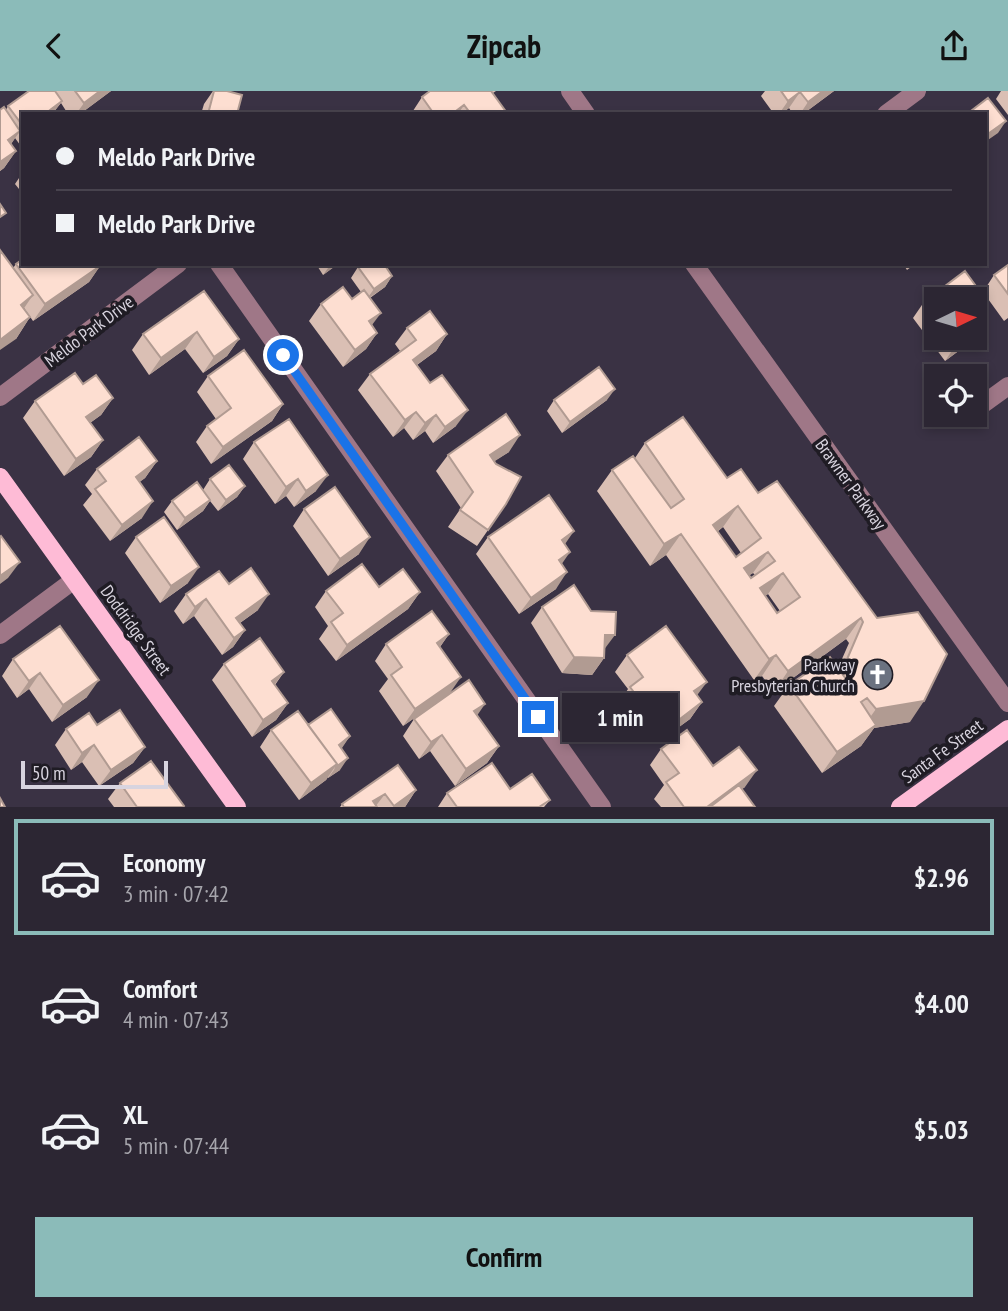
<!DOCTYPE html>
<meta charset="utf-8">
<style>
:root{--surface:#2c2633;--page:#38323f;--text:#f1f3f6;--muted:#a6a5ac;--line:#48434e;--accent:#8bbbb9}
body{margin:0;font-family:"PT Sans Narrow",sans-serif;background:var(--page);color:var(--text);height:100vh;display:flex;flex-direction:column;font-size:26px;white-space:nowrap}
*{box-sizing:border-box;margin:0}
p{font-size:23px;color:var(--muted)}
.icon{flex:none;width:38px;height:38px;fill:none;stroke:currentColor;stroke-width:2;stroke-linecap:round;stroke-linejoin:round}
.map{position:relative;height:716px;overflow:hidden}
.panel{display:flex;flex-direction:column;background:var(--surface);flex:1}
.panel>*{flex:none}
.hud{position:absolute;left:21px;top:21px;width:966px;height:154px;border-radius:0px;box-shadow:0 4px 10px #0003,0 0 0 2px var(--line);display:grid;align-content:center;height:154px;padding:0 35px;background:var(--surface)}
.needle{width:46px;rotate:85deg}
.controls{position:absolute;left:924px;top:196px;display:grid;gap:14px}
.controls a{display:grid;place-items:center;width:63px;height:63px;border-radius:0px;background:var(--surface);box-shadow:0 4px 10px #0003,0 0 0 2px var(--line);font-size:35px}
.scale{position:absolute;left:21px;bottom:18px;width:147px;box-sizing:border-box;padding-left:7px;border:4px solid #d8d4df;border-top:0;font-size:19px;line-height:24px;white-space:nowrap;color:#d8d4df;-webkit-text-stroke:5px #1f1c24;paint-order:stroke}
.end{position:absolute;width:32px;height:32px;margin:-16px;border:9px solid #1a73e8;background:#fff;box-shadow:0 0 0 4px #fff}
.from{border-radius:50%}
.bubble{position:absolute;height:49px;border-radius:0px;background:var(--surface);box-shadow:0 4px 10px #0003,0 0 0 2px var(--line);font-size:23px;font-weight:700;line-height:49px;text-align:center}
.hud b{display:flex;align-items:center;gap:24px;height:66px;font-size:26px}
.hud b+b{border-top:2px solid var(--line)}
.hud i{width:18px;height:18px;background:var(--text)}
ul{padding:12px 0 0;list-style:none}
li{display:flex;align-items:center;gap:21px;height:116px;margin:0 14px 10px;padding:0 21px;border:4px solid transparent;border-radius:0px}
li div{flex:1}
li b{display:block;font-size:26px}
li em{font-style:normal;font-weight:700}
li.on{border-color:var(--accent)}
li>.icon{width:63px;height:63px;stroke-width:1.5}
.action{display:flex;gap:14px;margin-top:auto;padding:14px 35px}
.action a{flex:1;height:80px;border-radius:0px;background:var(--accent);color:#111;font-size:28px;font-weight:700;line-height:80px;text-align:center}
header{display:flex;justify-content:space-between;align-items:center;height:91px;padding:0 35px;background:var(--accent);color:#111;font-size:32px;font-weight:700}
.map>svg:first-child{display:block}
</style>
<header><svg class="icon" aria-label="back" viewBox="0 0 24 24"><path d="M15 5l-7 7 7 7"/></svg>Zipcab<svg class="icon" aria-label="share" viewBox="0 0 24 24"><path d="M12 15V3M7 8l5-5 5 5M5 13v7h14v-7"/></svg></header>
<div class="map">
<svg width="1008" height="716" viewBox="0 0 1008 716">
<rect width="100%" height="100%" fill="#3a3244"/>
<g fill="none" stroke-linecap="round" stroke-linejoin="round">
<path stroke="#9f7787" stroke-width="18" d="M570 0 586 23
M886 23 917 0
M219 173 602 716
M694 173 1008 612
M0 306 178 173
M975 319 1008 295
M0 544 74 489"/>
<path stroke="#febbd6" stroke-width="18" d="M0 386 237 716
M900 716 1008 638"/>
</g>
<path fill="#dabfb4" fill-rule="evenodd" d="M29 0H111L80 23H68L61 12 52 23H23V58L15 47 11 53 16 60 4 77 0 80V19H6L8 15Z
M213 0H227L237 23H201L204 13Z
M430 0H496L493 2 506 23H411L422 6Z
M765 0H834L803 23H793L789 17 781 23H774L761 5Z
M1001 0H1008V24L996 8Z
M23 81V103L15 93Z
M16 173 100 175 89 191 33 230 24 217V218L30 226 16 248 13 177Z
M316 173H338L323 184Z
M903 173H915L907 179Z
M1008 174V227L1004 230 983 201 994 184Z
M358 176 392 185 385 196 370 207 372 234 377 242 366 258 343 276 309 230 321 213 352 208 361 201 351 187Z
M204 200 239 248 227 265 203 282 185 258 149 284 132 259 143 243Z
M936 208V247H974L972 250 945 270 913 227 924 211Z
M407 237 447 243 436 260 417 274 456 335 433 352 425 340 413 349 404 337 393 346 358 299 370 283 400 260 395 253Z
M208 285 283 313 272 330 211 373 196 351 207 335 216 328 197 301Z
M83 293 113 307 101 324 90 332 103 349 91 366 64 385 23 327 35 310Z
M554 309H607L562 342 547 320Z
M254 351 316 400 294 416 286 405 275 413 243 368Z
M645 352 758 402 877 527 910 631 874 637 861 655 822 682 774 615 789 594 838 577 849 552 846 548 774 601 762 585 754 589 666 464 650 475 597 400 612 379 635 367ZM723 436 741 462 736 466 717 441ZM753 482 755 484 751 487 749 484ZM768 503 780 520 777 522 765 505Z
M509 361 494 370 506 413 477 455 448 436 461 417 436 380 448 364Z
M157 370 145 387 139 391 142 427 110 450 83 414 92 403 85 394 97 378Z
M210 388 245 395 237 406 218 420 210 410 203 420 177 439 164 421 172 410 203 399Z
M304 418 359 463 328 485 293 435Z
M136 446 188 492 160 512 125 462Z
M488 446 565 453 556 498 519 523 476 463Z
M229 493 258 519 240 532 245 539 233 556 222 564 194 525 183 533 174 520 186 503Z
M379 496 420 501 408 518 336 570 319 548 328 535 315 516 326 500Z
M542 516 604 559V567L592 584 562 582 531 532Z
M449 543 440 556 450 602 403 635 379 600 388 588 375 570 386 553Z
M627 564 697 604 702 611 690 628 664 647 656 636 643 645 619 612 628 598 615 581Z
M13 568 87 606 52 631 29 598 17 607 2 585Z
M224 573 284 581 275 594 288 612 276 629 252 646 212 589Z
M477 624 499 655 487 672 455 695 430 660 419 668 403 645 414 628Z
M97 634 145 656 133 672 99 695 82 671 71 679 55 654 66 638Z
M308 634 350 645 341 657 340 679 328 687V686L326 689 299 709 260 656 271 639Z
M661 658 713 675 745 696 742 698 755 716H661L654 708 664 694 650 674Z
M398 674 416 699 405 716H340L342 713Z
M120 692 183 716H114L108 708Z
M510 698 550 709 544 716H438L447 702Z"/>
<path fill="#b19b92" d="M100 0H111L80 23H76L84 12Z
M823 0H834L803 23H800L808 11Z
M800 1 789 17 781 23H779L788 10Z
M62 10 54 21 52 23 50 19Z
M464 14 458 23H452Z
M1006 30 998 42 985 51V45Z
M20 40 9 56 8 49Z
M16 60 4 77 0 80V71Z
M331 173H338L323 184Z
M100 175 89 191 33 230 45 213Z
M392 185 385 196 366 209 374 198Z
M33 204 18 226 21 214Z
M381 222 369 238V230Z
M30 226 16 248 0 259V249Z
M983 233 975 246V240Z
M197 241 185 258 149 284 161 267Z
M377 242 366 258 343 276 355 259Z
M447 243 436 260 401 285 413 269Z
M966 247H974L972 250 945 270 956 254Z
M239 248 227 265 203 282 214 266Z
M615 298 607 309 562 342 570 331Z
M113 307 101 324 74 343 86 326Z
M283 313 272 330 211 373 223 356Z
M468 319 456 335 433 352 445 336Z
M416 321 404 337 393 346 405 329Z
M436 324 425 340 413 349 425 332Z
M520 344 509 361 478 381 490 364Z
M103 349 91 366 64 385 76 368Z
M157 370 145 387 124 403 136 386Z
M328 384 316 400 294 416 306 400Z
M298 388 286 405 275 413 286 396Z
M245 395 237 406 218 420 226 409Z
M210 409 203 420 177 439 185 427Z
M153 410 142 427 110 450 122 434Z
M738 415 723 436 698 455 713 434Z
M574 440 563 456 562 449Z
M681 443 666 464 650 475 664 453Z
M370 446 359 463 328 485 340 468Z
M570 461 559 477V469Z
M768 461 753 482 729 499 744 477Z
M20 471 8 487 0 493V485Z
M199 476 188 492 160 512 171 495Z
M567 481 556 498 519 523 531 507Z
M783 482 768 503 745 519 760 497Z
M420 501 408 518 336 570 347 554Z
M269 503 258 519 228 540 236 527Z
M206 508 194 525 183 533 195 516Z
M861 527 846 548 774 601 788 580Z
M245 539 233 556 222 564 234 547Z
M449 543 437 560V552Z
M605 544H615L603 560Z
M776 564 762 585 754 589 769 568Z
M574 566 604 567 592 584 562 582Z
M284 581 272 597V590Z
M40 582 29 598 17 607 29 590Z
M461 586 450 602 403 635 415 618Z
M99 589 87 606 52 631 63 614Z
M707 591 695 607 694 600Z
M924 610 910 631 874 637 861 655 822 682 837 661 861 639 876 618Z
M702 611 690 628 664 647 676 631Z
M288 612 276 629 252 646 263 629Z
M485 613 474 629V620Z
M668 619 656 636 643 645 655 629Z
M442 644 430 660 419 668 431 651Z
M350 645 342 657 331 665 339 654Z
M94 654 82 671 71 679 82 662Z
M499 655 487 672 455 695 466 678Z
M145 656 133 672 99 695 111 679Z
M348 667 340 679 328 687 336 676Z
M337 673 326 689 299 709 311 692Z
M757 679 745 696 718 716H707Z
M416 699 405 716H393L394 715Z
M385 703 375 716 373 710Z"/>
<path fill="#fdded1" stroke="#b19b92" stroke-width="2" fill-rule="evenodd" d="M29 0H55L62 10 50 19 52 23H23V35L8 15Z
M75 0H100L84 12Z
M214 0H227L242 4 237 23H208Z
M430 0H491L507 22 471 23 464 14 452 23H434L422 6Z
M781 0H823L808 11 800 1 788 10Z
M988 7 1006 30 985 45V23H967Z
M4 16 20 40 8 49 16 60 0 71V19Z
M0 113 6 122 0 126Z
M0 159 33 204 21 214 30 226 0 249Z
M23 168V173H99L100 175 45 213 16 173Z
M362 173H384L392 185 374 198 358 176Z
M1008 174V203L994 184Z
M965 180 981 202 973 208H936V227L924 211Z
M343 196 352 208 364 199 381 222 369 230 377 242 355 259 321 213Z
M204 200 239 248 214 266 197 241 161 267 143 243Z
M430 220 447 243 413 269 430 292 442 284 468 319 445 336 436 324 425 332 416 321 405 329 370 283 416 249 407 237Z
M975 222 983 233 975 240Z
M951 247H966L956 254Z
M244 259 283 313 223 356 207 335 231 317 208 285Z
M599 276 615 298 570 331 554 309Z
M75 282 83 293 96 284 113 307 86 326 103 349 76 368 35 310Z
M506 323 520 344 490 364 496 373 521 386 506 413 488 439 460 419 473 401 448 364Z
M683 326 727 387 741 378 758 402 777 390 877 527 918 521 947 563 924 610 876 618 867 607 861 611 876 634 837 661 789 594 830 566 846 588 852 583 845 573 863 531 861 527 788 580 776 564 769 568 681 443 664 453 612 379 633 365 671 417 684 408 645 352ZM738 415 761 447 736 466 713 434ZM768 461 775 470 751 487 744 477ZM783 482 800 506 777 522 760 497Z
M289 328 328 384 306 400 298 388 286 396 254 351Z
M139 346 157 370 136 386 153 410 122 434 95 398 106 390 97 378Z
M229 374 245 395 226 409 210 388Z
M197 391 210 409 185 427 172 410Z
M335 396 370 446 340 468 304 418Z
M549 404 574 440 562 449 570 461 559 469 567 481 531 507 488 446Z
M164 426 199 476 171 495 136 446Z
M1 445 20 471 0 485V446Z
M362 473 379 496 403 478 420 501 347 554 331 531 343 522 326 500Z
M251 477 269 503 236 527 245 539 234 547 206 508 195 516 186 503 219 480 229 493Z
M574 494 591 520 616 521 615 544H605L604 567 574 566 542 516Z
M432 520 449 543 437 552 461 586 415 618 391 584 402 576 386 553Z
M60 535 99 589 63 614 40 582 29 590 13 568Z
M666 535 707 591 694 600 702 611 676 631 668 619 655 629 630 596 643 586 627 564Z
M260 547 284 581 272 590 288 612 263 629 224 573Z
M469 589 485 613 474 620 499 655 466 678 442 644 431 651 414 628Z
M331 618 350 645 339 654 348 667 336 676 337 673 308 634Z
M120 619 145 656 111 679 94 654 82 662 66 638 89 622 97 634Z
M298 620 337 673 311 692 271 639Z
M687 639 713 675 739 656 757 679 707 716H684L666 691 679 682 661 658Z
M151 670 184 715 183 716H137L120 692Z
M492 672 510 698 532 683 550 709 539 716H457L447 702Z
M398 674 416 699 394 715 385 703 373 710 377 716H344L342 713Z
M739 694 755 716H710Z
M0 707 5 716H0Z"/>
<g fill="none" stroke-linecap="round" stroke-linejoin="round">
<path stroke="#1a73e8" stroke-width="9" d="M283 264 538 626"/>
</g>
<defs>
<symbol id="church-disc" viewBox="-11 -11 22 22"><circle r="9.5" fill="#6b7280" stroke="#1f1c24"/><path d="M-1.2-6h2.4v3.5h3.3v2.4h-3.3V6h-2.4V-.1h-3.3v-2.4h3.3Z" fill="#fff"/></symbol>
</defs>
<g fill-rule="evenodd">
<use href="#church-disc" x="860" y="566" width="35" height="35"/>
</g>
<g text-anchor="middle" dominant-baseline="central" stroke-width="7" stroke-linejoin="round" paint-order="stroke">
<g font-size="18" fill="#d8d4df" stroke="#1f1c24">
<text transform="translate(89 240) rotate(-37)">Meldo Park Drive</text>
<text transform="translate(851 393) rotate(54)">Brawner Parkway</text>
<text transform="translate(136 539) rotate(54)">Doddridge Street</text>
<text transform="translate(942 660) rotate(-36)">Santa Fe Street</text>
</g>
<g font-size="18" fill="#d8d4df" stroke="#1f1c24" text-anchor="end">
<text x="855" y="573">Parkway<tspan x="855" dy="21">Presbyterian Church</tspan></text>
</g>
</g>
</svg>
<div class="controls">
<a><svg class="needle" viewBox="-14 -14 28 28"><path d="M0-13l5 13h-10z" fill="#e53935"/><path d="M0 13l5-13h-10z" fill="#a6a5ac"/></svg></a>
<a><svg class="icon" aria-label="locate" viewBox="0 0 24 24"><circle cx="12" cy="12" r="6"/><path d="M12 2v4M12 18v4M2 12h4M18 12h4"/></svg></a>
</div>
<div class="scale">50 m</div>
<i class="end from" style="left:283px;top:264px"></i>
<i class="end" style="left:538px;top:626px"></i>
<div class="bubble" style="left:562px;top:602px;width:116px">1 min</div>
<div class="hud">
<b><i class="from"></i>Meldo Park Drive</b>
<b><i></i>Meldo Park Drive</b>
</div>
</div>
<section class="panel">
<ul>
<li class="on"><svg class="icon" aria-label="car" viewBox="0 0 24 24"><path d="M5 17H2v-5l4-1 3-4h7l3 4 3 1v5h-3M9 17h6M6 11h13"/><circle cx="7" cy="17" r="2"/><circle cx="17" cy="17" r="2"/></svg><div><b>Economy</b><p>3 min · 07:42</p></div><em>$2.96</em></li>
<li><svg class="icon" aria-label="car" viewBox="0 0 24 24"><path d="M5 17H2v-5l4-1 3-4h7l3 4 3 1v5h-3M9 17h6M6 11h13"/><circle cx="7" cy="17" r="2"/><circle cx="17" cy="17" r="2"/></svg><div><b>Comfort</b><p>4 min · 07:43</p></div><em>$4.00</em></li>
<li><svg class="icon" aria-label="car" viewBox="0 0 24 24"><path d="M5 17H2v-5l4-1 3-4h7l3 4 3 1v5h-3M9 17h6M6 11h13"/><circle cx="7" cy="17" r="2"/><circle cx="17" cy="17" r="2"/></svg><div><b>XL</b><p>5 min · 07:44</p></div><em>$5.03</em></li>
</ul>
<div class="action"><a>Confirm</a></div>
</section>
